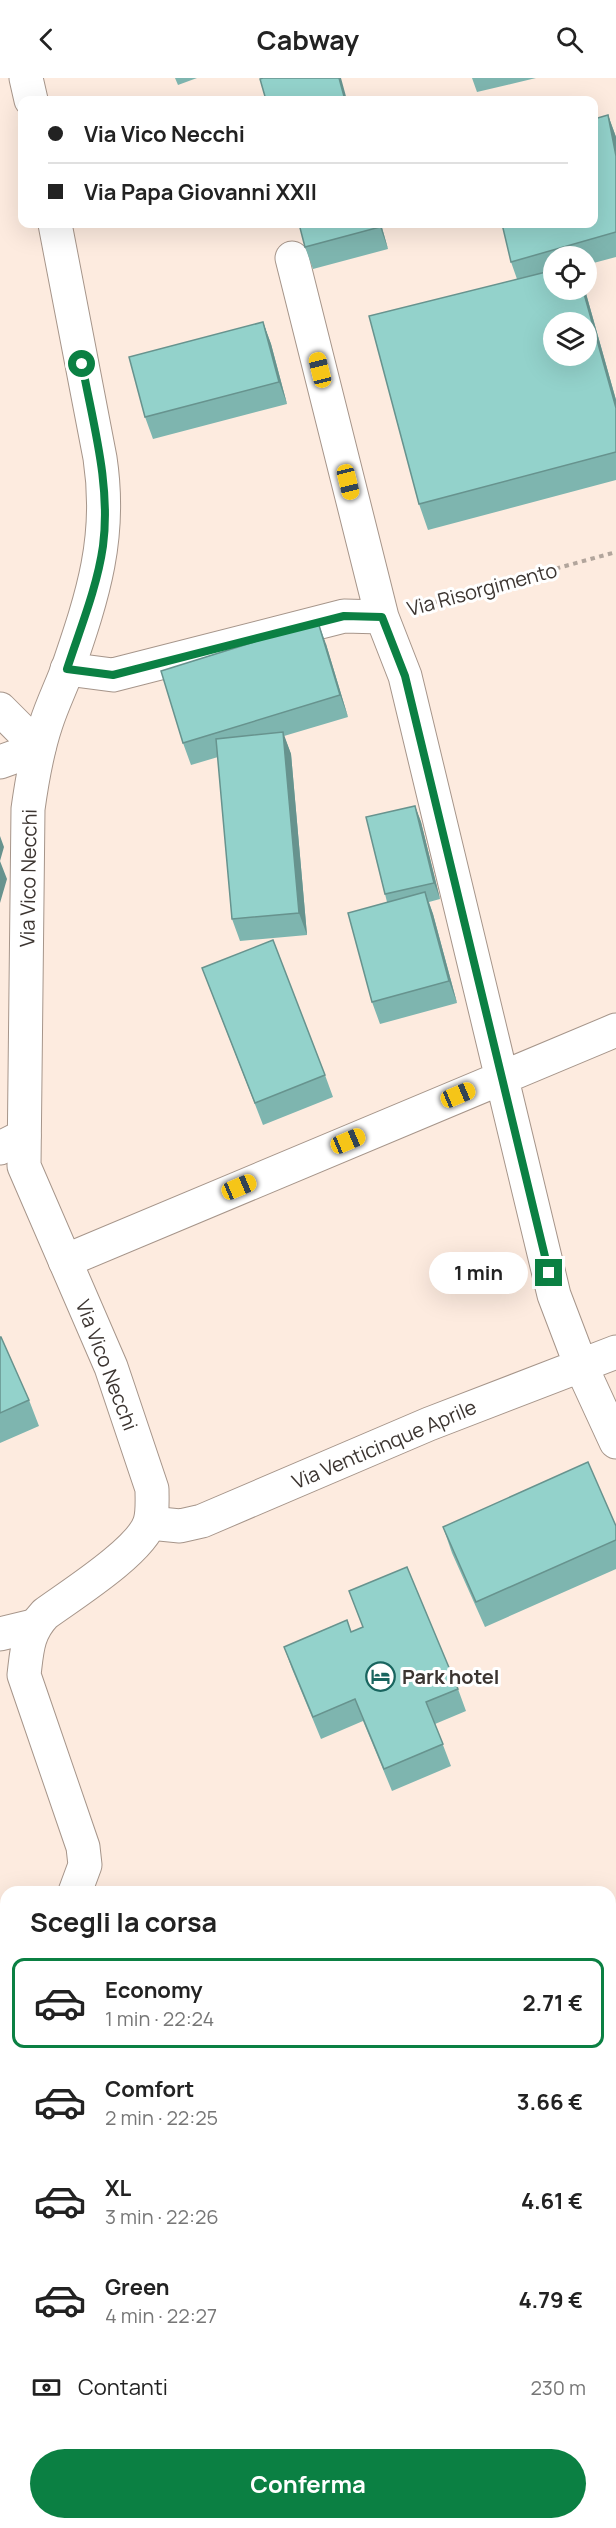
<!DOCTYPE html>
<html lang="it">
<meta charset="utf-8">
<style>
:root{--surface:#fff;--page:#f6f6f6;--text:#222;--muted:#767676;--line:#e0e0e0;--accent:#0b8043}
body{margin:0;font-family:Manrope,sans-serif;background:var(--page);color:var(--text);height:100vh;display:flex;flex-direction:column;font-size:22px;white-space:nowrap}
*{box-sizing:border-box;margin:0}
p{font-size:20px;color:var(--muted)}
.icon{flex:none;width:33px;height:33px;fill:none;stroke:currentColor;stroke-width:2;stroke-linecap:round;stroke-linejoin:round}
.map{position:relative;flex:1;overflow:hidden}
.panel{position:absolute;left:0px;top:1808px;width:616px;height:644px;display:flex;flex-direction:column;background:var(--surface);border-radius:18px 18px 0 0;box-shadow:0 6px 24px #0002}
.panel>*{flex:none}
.guide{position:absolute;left:18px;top:18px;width:580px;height:132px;border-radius:12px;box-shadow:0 6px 24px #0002;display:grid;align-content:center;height:132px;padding:0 30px;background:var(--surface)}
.tools{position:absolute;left:543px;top:168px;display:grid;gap:12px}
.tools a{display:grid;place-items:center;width:54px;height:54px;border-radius:50%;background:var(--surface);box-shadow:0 6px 24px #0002;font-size:30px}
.end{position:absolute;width:27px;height:27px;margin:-14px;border:8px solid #0b8043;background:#fff;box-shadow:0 0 0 3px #fff}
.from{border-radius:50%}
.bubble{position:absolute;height:42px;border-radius:21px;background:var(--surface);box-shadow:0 6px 24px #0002;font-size:20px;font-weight:700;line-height:42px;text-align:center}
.car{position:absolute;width:18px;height:36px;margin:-18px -9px;border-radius:8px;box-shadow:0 0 4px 2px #0007;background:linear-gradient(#f5c518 24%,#345 0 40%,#f5c518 0 76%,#345 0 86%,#f5c518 0)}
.guide b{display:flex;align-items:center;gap:21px;height:57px;font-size:22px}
.guide b+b{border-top:2px solid var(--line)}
.guide i{width:15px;height:15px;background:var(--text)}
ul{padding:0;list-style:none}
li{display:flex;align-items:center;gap:18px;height:90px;margin:0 12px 9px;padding:0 18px;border:3px solid transparent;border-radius:12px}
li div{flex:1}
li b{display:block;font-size:22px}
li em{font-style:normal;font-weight:700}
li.selected{border-color:var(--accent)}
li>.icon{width:54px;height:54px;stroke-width:1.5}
h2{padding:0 30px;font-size:27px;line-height:72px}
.pay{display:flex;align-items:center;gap:15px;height:66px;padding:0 30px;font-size:22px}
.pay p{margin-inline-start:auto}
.primary-button{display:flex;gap:12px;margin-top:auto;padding:12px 30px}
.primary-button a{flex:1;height:69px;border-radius:36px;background:var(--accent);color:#fff;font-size:24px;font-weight:700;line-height:69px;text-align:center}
header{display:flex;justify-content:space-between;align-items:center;height:78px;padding:0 30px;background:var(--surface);font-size:27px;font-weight:700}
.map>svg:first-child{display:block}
</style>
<header><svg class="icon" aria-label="back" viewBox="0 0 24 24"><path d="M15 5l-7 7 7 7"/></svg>Cabway<svg class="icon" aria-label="search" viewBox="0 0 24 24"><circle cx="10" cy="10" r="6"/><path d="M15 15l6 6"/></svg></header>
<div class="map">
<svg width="616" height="2450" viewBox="0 0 616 2450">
<rect width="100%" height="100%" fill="#fdebdf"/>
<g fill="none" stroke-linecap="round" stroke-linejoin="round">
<defs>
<path id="street" d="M292 180 382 539 405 598 554 1217 581 1288 616 1364
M67 591 113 597 344 538 382 539
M0 631 39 670 0 684
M0 1070 24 1058
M65 1183 616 952
M150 1445 180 1448 202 1443 429 1346 616 1274
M0 1556 33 1548"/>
<path id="secondary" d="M26 0 31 22
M55 146 100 380C112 459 93 517 68 590 61 609 52 627 46 646 37 673 32 702 28 731L24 1088 111 1289 152 1411C152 1422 153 1434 150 1444 141 1473 71 1517 45 1536 27 1555 27 1572 24 1597L83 1769 85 1787 75 1814
M0 1874 6 1871
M610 1988H616
M610 2097 616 2093
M0 2236 6 2240
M163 2450 170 2445"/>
</defs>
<use href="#street" stroke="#a6958a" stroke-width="35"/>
<use href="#secondary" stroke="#a6958a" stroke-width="35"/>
<path stroke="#b2a59c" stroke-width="4" stroke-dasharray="4.5 4.5" stroke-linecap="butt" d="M417 529 616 474"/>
<use href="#street" stroke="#fff" stroke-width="33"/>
<use href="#secondary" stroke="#fff" stroke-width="33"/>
</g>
<path fill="#7eb5af" d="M175 0H197L178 7Z
M472 0H536L477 14Z
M608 37 616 59V179L586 187V178H554V212H585L616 322V402L428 452 419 426 517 201 511 184Z
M381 146 388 171 313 191 305 169Z
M263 244 271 266 287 326 153 361 145 339Z
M326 566 348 639 284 658 291 676 307 857 240 863 232 841 218 679 191 687 183 665Z
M415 728 421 744 440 821 429 824 433 836 457 925 380 946 372 924 387 824 385 816Z
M202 890 325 997 333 1019 263 1047Z
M0 1259 29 1322 39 1348 0 1365Z
M616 1448V1491L485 1549 452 1475 443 1449Z
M349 1513 458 1611 466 1633 435 1646 451 1688 392 1713 363 1643 321 1661 292 1591 284 1569 351 1554 363 1549Z"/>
<path fill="#67938e" d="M339 0H341L347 22H345Z
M608 37 616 59V78Z
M379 146H381L388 171Z
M583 212H585L616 322V330Z
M263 244 271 266 287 326 279 304Z
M318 544 326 566 348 639 340 617Z
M283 654 291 676 307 857 299 835Z
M415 728 421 744 440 821 434 805Z
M0 758 4 769 0 783 7 801 0 825Z
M425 814 433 836 457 925 449 903Z"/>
<path fill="#93d2cb" stroke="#67938e" stroke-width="1.5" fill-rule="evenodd" d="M263 0H339L345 22H266L260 1Z
M608 37 616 78V154L511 184 502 146H594V41Z
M299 146H379L380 149 305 169Z
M554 192V212H583L616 330V374L419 426 369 238ZM554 244H586V278H554Z
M263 244 279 304 145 339 129 279Z
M318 544 340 617 183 665 161 593Z
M283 654 299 835 232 841 216 661Z
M415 728 434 805 385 816 366 739Z
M425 814 449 903 372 924 348 835Z
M273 862 325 997 255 1025 202 890Z
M0 1259H1L29 1322 0 1335Z
M588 1384 616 1448V1462L476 1524 443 1449Z
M407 1489 458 1611 426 1624 443 1666 384 1691 355 1621 313 1639 284 1569 347 1542 351 1554 363 1549 349 1513Z"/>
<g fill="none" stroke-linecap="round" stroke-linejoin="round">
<path stroke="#0b8043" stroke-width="8" d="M82 286C93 346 111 407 103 468 97 510 80 551 67 591L113 597 344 538 382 539 405 598 549 1195"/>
</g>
<defs>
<symbol id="hotel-ring" viewBox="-11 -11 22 22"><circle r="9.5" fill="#fff" stroke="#19655f" stroke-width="1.5"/><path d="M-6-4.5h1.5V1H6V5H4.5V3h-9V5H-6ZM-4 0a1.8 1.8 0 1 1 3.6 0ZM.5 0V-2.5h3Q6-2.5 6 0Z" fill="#19655f"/></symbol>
</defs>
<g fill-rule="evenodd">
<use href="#hotel-ring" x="364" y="1582" width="33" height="33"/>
</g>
<g text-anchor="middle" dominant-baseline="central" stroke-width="6" stroke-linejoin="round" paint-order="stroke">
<g font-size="20" fill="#3c3531" stroke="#fff">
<text transform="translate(482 511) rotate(-15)">Via Risorgimento</text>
<text transform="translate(28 800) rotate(-89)">Via Vico Necchi</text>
<text transform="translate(107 1287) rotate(69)">Via Vico Necchi</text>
<text transform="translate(384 1366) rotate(-23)">Via Venticinque Aprile</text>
</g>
<g font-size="20" font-weight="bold" fill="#3c3531" stroke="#fff" text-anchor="start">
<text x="402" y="1598">Park hotel</text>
</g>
</g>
</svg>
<div class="tools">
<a><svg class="icon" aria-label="locate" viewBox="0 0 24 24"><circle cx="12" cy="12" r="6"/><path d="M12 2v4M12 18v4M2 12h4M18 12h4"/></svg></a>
<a><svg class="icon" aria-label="layers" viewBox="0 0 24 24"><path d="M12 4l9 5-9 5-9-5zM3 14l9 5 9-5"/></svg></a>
</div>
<i class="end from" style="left:82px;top:286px"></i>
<i class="end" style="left:549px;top:1195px"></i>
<div class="bubble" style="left:429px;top:1174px;width:99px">1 min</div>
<i class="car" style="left:320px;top:292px;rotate:346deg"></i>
<i class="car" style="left:348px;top:404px;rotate:166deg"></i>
<i class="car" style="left:458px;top:1017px;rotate:67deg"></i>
<i class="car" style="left:348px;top:1063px;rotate:67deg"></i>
<i class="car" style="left:239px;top:1109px;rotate:67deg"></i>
<div class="guide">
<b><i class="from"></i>Via Vico Necchi</b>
<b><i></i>Via Papa Giovanni XXII</b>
</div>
<section class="panel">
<h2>Scegli la corsa</h2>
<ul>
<li class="selected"><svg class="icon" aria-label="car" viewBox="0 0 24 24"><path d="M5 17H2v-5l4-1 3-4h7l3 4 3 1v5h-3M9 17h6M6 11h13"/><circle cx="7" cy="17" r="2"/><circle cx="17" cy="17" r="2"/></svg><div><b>Economy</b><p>1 min · 22:24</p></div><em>2.71 €</em></li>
<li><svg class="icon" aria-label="car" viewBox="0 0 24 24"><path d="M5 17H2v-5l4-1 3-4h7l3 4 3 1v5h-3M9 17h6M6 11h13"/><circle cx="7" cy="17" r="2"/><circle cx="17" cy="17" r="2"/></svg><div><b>Comfort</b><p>2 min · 22:25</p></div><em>3.66 €</em></li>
<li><svg class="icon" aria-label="car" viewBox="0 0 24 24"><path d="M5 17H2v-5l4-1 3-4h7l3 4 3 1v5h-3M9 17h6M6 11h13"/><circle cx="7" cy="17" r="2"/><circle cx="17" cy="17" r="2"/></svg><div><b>XL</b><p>3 min · 22:26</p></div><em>4.61 €</em></li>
<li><svg class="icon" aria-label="car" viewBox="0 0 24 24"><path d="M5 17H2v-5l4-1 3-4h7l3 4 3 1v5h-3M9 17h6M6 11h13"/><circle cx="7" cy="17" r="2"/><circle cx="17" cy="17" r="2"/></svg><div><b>Green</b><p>4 min · 22:27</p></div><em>4.79 €</em></li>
</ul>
<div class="pay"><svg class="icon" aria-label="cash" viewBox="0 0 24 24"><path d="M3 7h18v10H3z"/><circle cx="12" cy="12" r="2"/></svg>Contanti<p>230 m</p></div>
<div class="primary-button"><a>Conferma</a></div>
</section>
</div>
